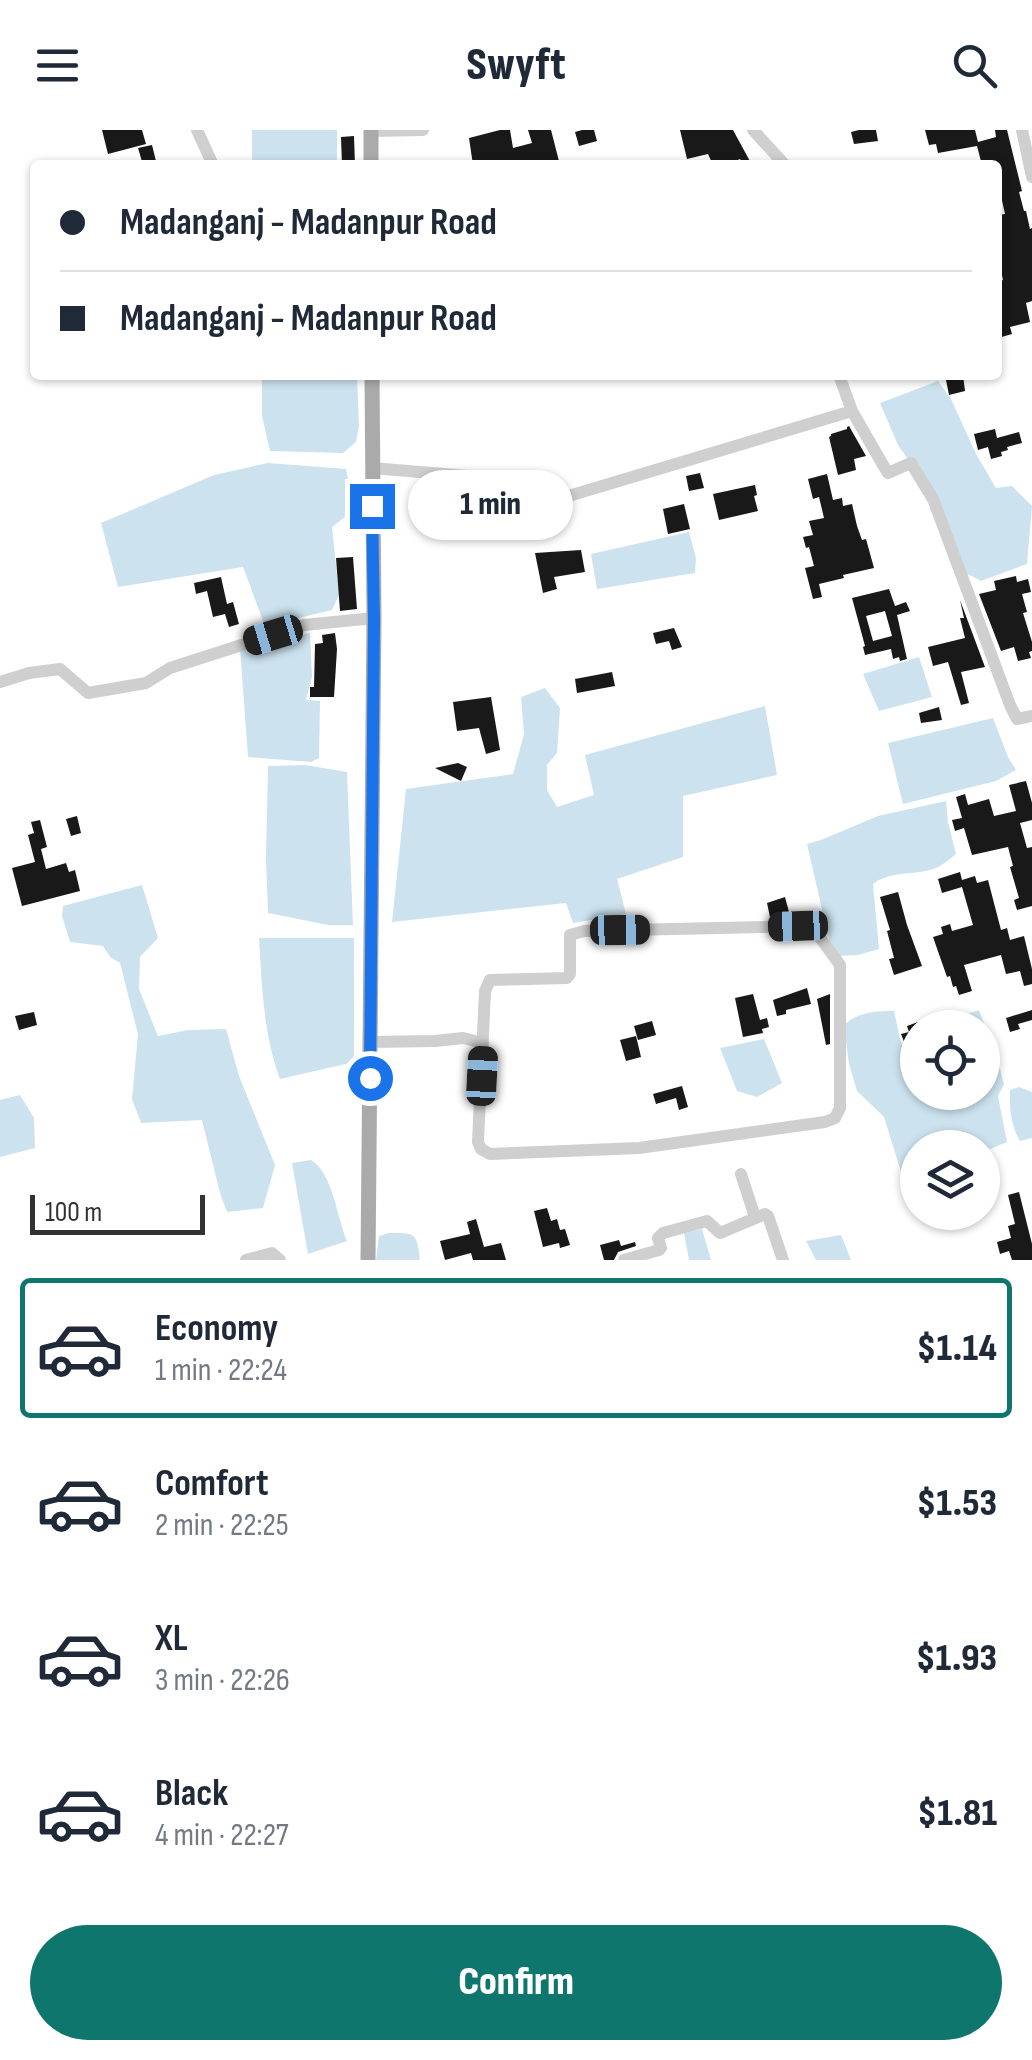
<!DOCTYPE html>
<meta charset="utf-8">
<style>
:root{--surface:#fff;--page:#f2f2f3;--text:#1f2937;--muted:#747a83;--line:#e0e1e3;--accent:#0f766e}
body{margin:0;font-family:"Sofia Sans Condensed",sans-serif;background:var(--page);color:var(--text);height:100vh;display:flex;flex-direction:column;font-size:38px;white-space:nowrap}
*{box-sizing:border-box;margin:0}
p{font-size:32px;color:var(--muted)}
.icon{flex:none;width:55px;height:55px;fill:none;stroke:currentColor;stroke-width:2;stroke-linecap:round;stroke-linejoin:round}
.map{position:relative;height:1130px;overflow:hidden}
.panel{display:flex;flex-direction:column;background:var(--surface);flex:1}
.panel>*{flex:none}
.top-card{position:absolute;left:30px;top:30px;width:972px;height:220px;border-radius:10px;box-shadow:0 2px 8px #0004;display:grid;align-content:center;height:220px;padding:0 30px;background:var(--surface)}
.buttons{position:absolute;left:900px;top:880px;display:grid;gap:20px}
.buttons a{display:grid;place-items:center;width:100px;height:100px;border-radius:50%;background:var(--surface);box-shadow:0 2px 8px #0004;font-size:50px}
.scale{position:absolute;left:30px;bottom:25px;width:175px;box-sizing:border-box;padding-left:10px;border:5px solid #323232;border-top:0;font-size:28px;line-height:35px;white-space:nowrap;color:#323232;-webkit-text-stroke:8px #fff;paint-order:stroke}
.end{position:absolute;width:45px;height:45px;margin:-22px;border:12px solid #1a73e8;background:#fff;box-shadow:0 0 0 5px #fff}
.from{border-radius:50%}
.bubble{position:absolute;height:70px;border-radius:35px;background:var(--surface);box-shadow:0 2px 8px #0004;font-size:32px;font-weight:800;line-height:70px;text-align:center}
.car{position:absolute;width:30px;height:60px;margin:-30px -15px;border-radius:12px;box-shadow:0 0 8px 2px #0007;background:linear-gradient(#222 24%,#8ab4d8 0 40%,#222 0 76%,#8ab4d8 0 86%,#222 0)}
.top-card b{display:flex;align-items:center;gap:35px;height:95px;font-size:38px}
.top-card b+b{border-top:2px solid var(--line)}
.top-card i{width:25px;height:25px;background:var(--text)}
ul{padding:18px 0 0;list-style:none}
li{display:flex;align-items:center;gap:30px;height:140px;margin:0 20px 15px;padding:0 10px;border:5px solid transparent;border-radius:10px}
li div{flex:1}
li b{display:block;font-size:38px}
li em{font-style:normal;font-weight:800}
li.current{border-color:var(--accent)}
li>.icon{width:90px;height:90px;stroke-width:1.5}
.primary-button{display:flex;gap:20px;margin-top:auto;padding:20px 30px}
.primary-button a{flex:1;height:115px;border-radius:60px;background:var(--accent);color:#fff;font-size:40px;font-weight:800;line-height:115px;text-align:center}
header{display:flex;justify-content:space-between;align-items:center;height:130px;padding:0 30px;background:var(--surface);font-size:45px;font-weight:800}
.map>svg:first-child{display:block}
</style>
<header><svg class="icon" aria-label="menu" viewBox="0 0 24 24"><path d="M4 6h16M4 12h16M4 18h16"/></svg>Swyft<svg class="icon" aria-label="search" viewBox="0 0 24 24"><circle cx="10" cy="10" r="6"/><path d="M15 15l6 6"/></svg></header>
<div class="map">
<svg width="1032" height="1130" viewBox="0 0 1032 1130">
<rect width="100%" height="100%" fill="#fff"/>
<path fill="#cce3ef" d="M252 0H337V35H252Z
M262 245H357L359 296 356 312 343 323 270 321 262 286Z
M938 251 951 269 976 324 996 358 1012 356 1032 376 1027 434 981 451 956 438 930 361 898 315 880 273Z
M268 333 346 339 354 380 332 397 339 465 332 480 265 496 243 437 118 457 101 393 214 345Z
M689 402 696 428 695 443 597 459 591 424Z
M310 503 312 547 306 570 320 571 319 628 311 632 248 627 240 518Z
M919 527 932 567 879 581 863 544Z
M545 558 560 578 557 623 547 635V660L557 677 594 665 585 625 765 576 777 645 683 666V727L617 749 626 784 573 793 566 773 392 792 406 659 513 644 524 604 521 567Z
M993 588 1008 627 1016 640 996 651 903 674 888 613Z
M305 635 347 642 353 795H328L268 783 266 729 268 636Z
M946 671 948 692 956 724C950 729 943 735 936 738 915 746 891 740 873 754L879 819 858 825 836 826 830 814 807 714 821 710 878 686Z
M142 755 158 808 140 827 139 859 158 906 188 900 226 899 239 946 275 1035 263 1078 227 1082 220 1063 202 990 141 993 132 969 138 904 120 833 110 827 103 816 70 812 62 786 63 776Z
M259 808H354V932L280 949C263 903 262 856 259 808Z
M979 880 998 932 1004 954 998 966 1007 1012 983 1022 982 1018H918L916 1067 907 1061 884 987 857 961 849 934 844 895C858 882 875 881 894 881L901 913 908 923 917 921 918 962H982V898L958 897 955 888Z
M764 909 782 953 757 967 737 961 720 918Z
M1019 957 1032 962V1008L1020 1011C1011 996 1009 977 1010 960Z
M20 965 34 988 35 1018 0 1027V970Z
M311 1030C333 1043 337 1088 347 1111L308 1124 292 1033Z
M702 1099 711 1130H689L684 1103Z
M389 1103C415 1103 417 1102 420 1130H376L379 1106Z
M841 1105 851 1130H816L806 1111Z"/>
<path fill="#191919" fill-rule="evenodd" d="M102 0H142L146 14 108 24Z
M500 0H510L513 18 532 13 528 0H551L560 35H538V33L528 35H473L469 8Z
M582 0H594L597 11 579 16 575 2Z
M680 0H733L752 35H744L740 29 726 35H713L708 24 687 29Z
M859 0H876L878 11 854 14 851 2Z
M925 0H975L978 12 996 7 995 0H1007L1022 61 1019 62 1024 81H1026L1030 99 1032 98V171L1026 173 1030 192 1010 197 1012 204 998 208V152L1003 150 998 127V85L1005 84 998 52V35H982L977 16 938 23 936 14 929 15Z
M354 6 355 35H342L341 7Z
M152 15 157 35H143L138 18Z
M945 245H963L965 261 949 265Z
M849 296 866 326 854 329 856 340 838 345 829 307 831 306V304L847 299V297Z
M995 299 997 308 1019 302 1022 313 1007 317 1008 320 1001 322 1002 326 991 329 988 317 978 320 974 304Z
M700 343 704 358 689 361 686 346Z
M827 344 833 370 842 368 843 376 852 374 857 396 862 410 866 409 874 438 843 445 844 448 819 454 822 467 813 469 805 438 814 436 809 417 806 418 803 407 813 405 809 391 824 388 819 367 813 369 808 349Z
M755 355 757 365 754 366 758 381 719 390 713 364Z
M529 368 554 376 555 385 541 388V384L525 389 520 370Z
M684 374 690 399 668 404 663 379Z
M581 420 585 442 554 447 557 459 543 463 535 423Z
M353 427 357 479 340 481 336 428Z
M1016 446 1017 452 1028 449 1031 462 1022 464 1027 482 1023 483 1032 512V521L1029 522 1031 528 1018 531 1014 517 1001 521 979 464 996 460 994 451Z
M221 447 227 474 233 472 239 494 229 497 225 484 213 487 207 461 196 464 194 453Z
M889 459 895 476 906 472 910 481 897 485 907 529 900 531 899 527 893 529 891 519 865 525 863 517 865 516 852 468ZM885 481 892 506 873 511 866 486Z
M960 470 985 537 961 542 969 573 961 575 948 532 933 536 928 517 965 508 960 488H964Z
M674 498 682 517 672 520 669 511 656 514 653 503Z
M335 503 337 519 334 567H310V557H314L315 514 323 513 322 505Z
M612 542 615 556 577 563 575 549Z
M491 567 500 620 486 624 479 598 457 601 453 572Z
M939 577 942 590 921 593 919 583Z
M458 633 467 637 461 651 435 638Z
M1026 651 1032 673V690L1020 693 1027 718 1032 717V776L1017 780 1014 770 1019 768 1010 737 1013 736 1008 717 972 725 964 698 955 701 952 690 962 688 956 667 965 664 968 675 989 669 994 686 1016 681 1009 655Z
M77 686 81 703 71 706 66 689Z
M40 690 47 717 41 719 46 739 66 733 69 742 75 740 80 761 22 776 12 738 35 732 28 705 34 703 31 692Z
M960 742 962 750 975 746 977 753 988 750 1001 800 1007 798 1010 810 1024 806 1032 839V854L1024 856 1020 841 1006 844 1001 825 964 835 972 861 959 865 956 856 953 857 950 846 947 847 933 807 943 804 941 797 950 794 952 801 973 795 962 757 942 763 938 749Z
M898 762 907 795 922 836 894 845 889 829 894 828 887 801 890 800 880 767Z
M785 767 789 782 770 787 767 773Z
M807 858 811 874 786 880V884L777 886 773 870Z
M753 864 760 890 767 888 769 897 762 899 763 903 743 907 735 868Z
M830 864V914L826 915 817 869Z
M1032 880V890L1018 894 1020 899 1010 902 1006 888Z
M34 882 37 895 19 900 15 886Z
M652 891 656 905 638 910 634 896Z
M918 892V922L916 923 914 917 907 919 901 904 909 902 907 896Z
M636 906 641 927 626 931 620 910Z
M682 956 688 977 679 980 676 968 656 974 653 964Z
M1019 1062 1032 1114V1130H1012L1009 1121 1000 1124 997 1112 1011 1108 1008 1096 1015 1094 1008 1065Z
M547 1078 551 1091 557 1089 560 1100 565 1099 570 1115 560 1118 559 1113 543 1117 534 1081Z
M476 1089 484 1117 501 1113 506 1130H473L471 1123 445 1130 440 1111 470 1104 467 1092Z
M619 1110 621 1116 635 1112 636 1116 618 1122 614 1130H604L600 1115Z"/>
<g fill="none" stroke-linecap="round" stroke-linejoin="round">
<path stroke="#cfcfcf" stroke-width="12" d="M197 0 213 35
M753 0 785 35
M1022 0 1032 47
M371 1 423 0
M839 245 852 281 883 335 888 343 911 333 933 369 1010 575 1017 589 1032 586
M372 338 504 349 562 368 852 281
M0 552 29 543 60 539 88 563 146 553 170 538 304 495 374 488
M808 796 816 802 840 835V978L835 988 825 992 639 1018 490 1024 481 1019 478 1012 485 861 490 850 567 848 570 844V805L584 801Z
M370 912 435 911 463 908 483 913
M741 1044 755 1087
M246 1130 272 1123 280 1130
M624 1130 659 1120 661 1118 658 1108 663 1103 707 1091 720 1103 765 1084 768 1086 783 1130"/>
<path stroke="#aaa" stroke-width="15" d="M371 0V35
M368 1130 374 488 372 245"/>
</g>
<g fill="none" stroke-linecap="round" stroke-linejoin="round">
<path stroke="#1a73e8" stroke-width="12" d="M370 948 374 488 372 376"/>
</g>
</svg>
<div class="buttons">
<a><svg class="icon" aria-label="locate" viewBox="0 0 24 24"><circle cx="12" cy="12" r="6"/><path d="M12 2v4M12 18v4M2 12h4M18 12h4"/></svg></a>
<a><svg class="icon" aria-label="layers" viewBox="0 0 24 24"><path d="M12 4l9 5-9 5-9-5zM3 14l9 5 9-5"/></svg></a>
</div>
<div class="scale">100 m</div>
<i class="end from" style="left:370px;top:948px"></i>
<i class="end" style="left:372px;top:376px"></i>
<div class="bubble" style="left:408px;top:340px;width:165px">1 min</div>
<i class="car" style="left:273px;top:505px;rotate:253deg"></i>
<i class="car" style="left:798px;top:796px;rotate:268deg"></i>
<i class="car" style="left:620px;top:800px;rotate:89deg"></i>
<i class="car" style="left:482px;top:946px;rotate:3deg"></i>
<div class="top-card">
<b><i class="from"></i>Madanganj - Madanpur Road</b>
<b><i></i>Madanganj - Madanpur Road</b>
</div>
</div>
<section class="panel">
<ul>
<li class="current"><svg class="icon" aria-label="car" viewBox="0 0 24 24"><path d="M5 17H2v-5l4-1 3-4h7l3 4 3 1v5h-3M9 17h6M6 11h13"/><circle cx="7" cy="17" r="2"/><circle cx="17" cy="17" r="2"/></svg><div><b>Economy</b><p>1 min · 22:24</p></div><em>$1.14</em></li>
<li><svg class="icon" aria-label="car" viewBox="0 0 24 24"><path d="M5 17H2v-5l4-1 3-4h7l3 4 3 1v5h-3M9 17h6M6 11h13"/><circle cx="7" cy="17" r="2"/><circle cx="17" cy="17" r="2"/></svg><div><b>Comfort</b><p>2 min · 22:25</p></div><em>$1.53</em></li>
<li><svg class="icon" aria-label="car" viewBox="0 0 24 24"><path d="M5 17H2v-5l4-1 3-4h7l3 4 3 1v5h-3M9 17h6M6 11h13"/><circle cx="7" cy="17" r="2"/><circle cx="17" cy="17" r="2"/></svg><div><b>XL</b><p>3 min · 22:26</p></div><em>$1.93</em></li>
<li><svg class="icon" aria-label="car" viewBox="0 0 24 24"><path d="M5 17H2v-5l4-1 3-4h7l3 4 3 1v5h-3M9 17h6M6 11h13"/><circle cx="7" cy="17" r="2"/><circle cx="17" cy="17" r="2"/></svg><div><b>Black</b><p>4 min · 22:27</p></div><em>$1.81</em></li>
</ul>
<div class="primary-button"><a>Confirm</a></div>
</section>
